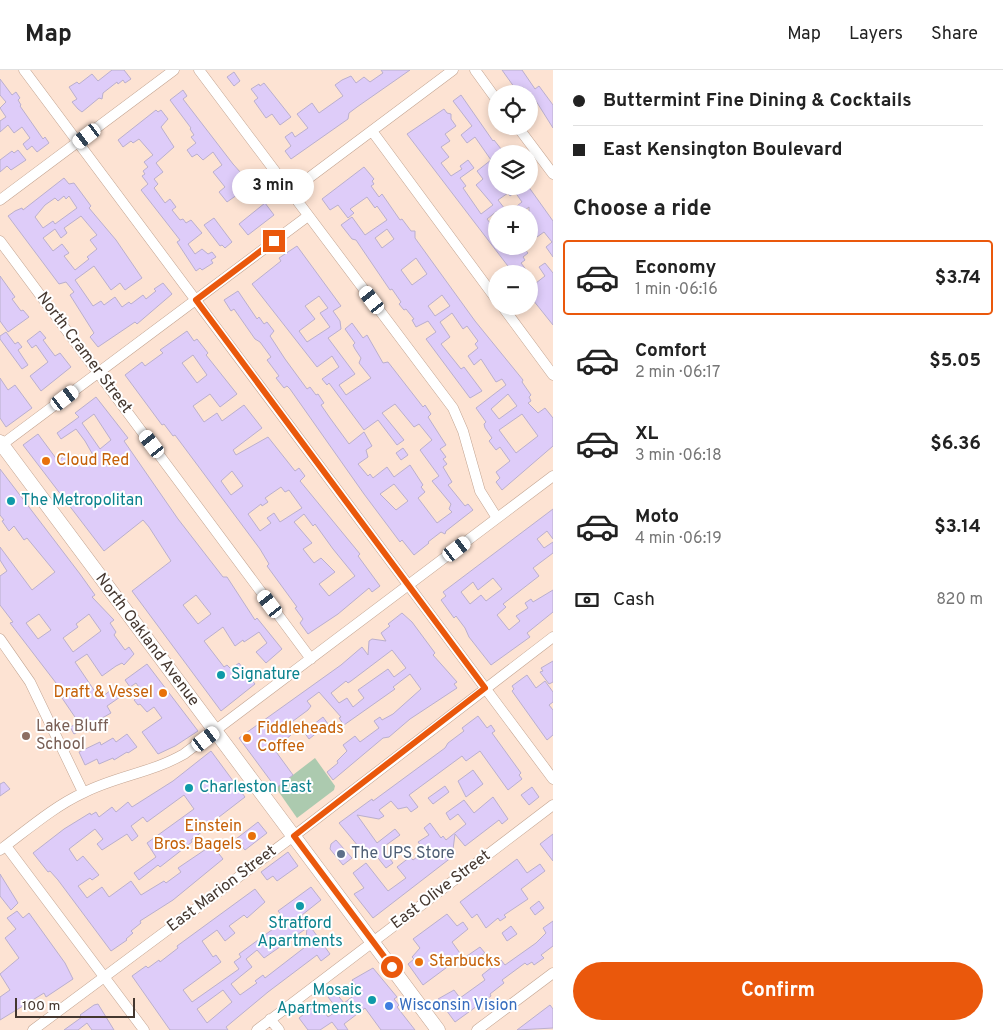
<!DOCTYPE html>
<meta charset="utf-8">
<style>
:root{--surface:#fff;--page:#f6f6f6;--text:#222;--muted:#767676;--line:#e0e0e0;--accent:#ea580c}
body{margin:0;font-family:Overpass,sans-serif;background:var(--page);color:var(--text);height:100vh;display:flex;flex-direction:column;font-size:19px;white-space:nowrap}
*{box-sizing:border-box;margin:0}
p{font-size:16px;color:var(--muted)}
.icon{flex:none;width:28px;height:28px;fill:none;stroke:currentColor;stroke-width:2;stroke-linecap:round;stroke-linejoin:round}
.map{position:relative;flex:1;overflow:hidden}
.side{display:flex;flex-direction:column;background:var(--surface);width:450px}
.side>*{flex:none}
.banner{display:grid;align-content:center;height:110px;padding:0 20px;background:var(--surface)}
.fabs{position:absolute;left:488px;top:15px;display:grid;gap:10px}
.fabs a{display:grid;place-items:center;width:50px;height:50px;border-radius:50%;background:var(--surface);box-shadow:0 2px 8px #0003;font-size:25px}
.scale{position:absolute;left:15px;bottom:12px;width:120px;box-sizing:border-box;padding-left:5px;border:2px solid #44372f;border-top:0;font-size:14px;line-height:18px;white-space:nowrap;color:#44372f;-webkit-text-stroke:4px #fff;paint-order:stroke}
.end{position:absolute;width:22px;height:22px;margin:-11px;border:6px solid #ea580c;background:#fff;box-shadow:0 0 0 2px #fff}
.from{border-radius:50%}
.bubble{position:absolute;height:35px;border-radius:18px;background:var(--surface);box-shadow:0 2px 8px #0003;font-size:16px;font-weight:700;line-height:35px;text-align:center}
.car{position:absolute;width:15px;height:30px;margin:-15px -8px;border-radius:6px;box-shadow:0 0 4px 1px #0007;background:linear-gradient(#fff 24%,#345 0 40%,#fff 0 76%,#345 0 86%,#fff 0)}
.banner b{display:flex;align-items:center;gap:18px;height:48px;font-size:19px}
.banner b+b{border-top:1px solid var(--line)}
.banner i{width:12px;height:12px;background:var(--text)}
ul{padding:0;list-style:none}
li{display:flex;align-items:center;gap:15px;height:75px;margin:0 10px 8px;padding:0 10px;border:2px solid transparent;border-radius:5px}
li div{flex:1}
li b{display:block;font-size:19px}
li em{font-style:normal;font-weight:700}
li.on{border-color:var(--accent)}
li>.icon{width:45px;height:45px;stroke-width:1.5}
h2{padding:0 20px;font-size:22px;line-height:60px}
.pay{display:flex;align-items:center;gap:12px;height:55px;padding:0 20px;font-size:19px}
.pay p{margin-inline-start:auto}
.primary-button{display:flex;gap:10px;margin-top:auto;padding:10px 20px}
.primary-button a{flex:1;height:58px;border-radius:30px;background:var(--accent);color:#fff;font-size:20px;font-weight:700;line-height:58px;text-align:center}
header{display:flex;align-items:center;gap:30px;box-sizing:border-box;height:70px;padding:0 25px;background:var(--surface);border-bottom:1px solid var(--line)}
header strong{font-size:24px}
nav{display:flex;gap:28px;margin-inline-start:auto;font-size:18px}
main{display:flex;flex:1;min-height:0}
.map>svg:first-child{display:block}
</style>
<header>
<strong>Map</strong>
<nav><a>Map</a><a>Layers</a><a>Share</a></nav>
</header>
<main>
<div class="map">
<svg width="553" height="960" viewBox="0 0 553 960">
<rect width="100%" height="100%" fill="#fde3d3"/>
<path fill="#accaaf" d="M315 688 335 716 334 720 297 748 276 718Z"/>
<path fill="#deccf9" stroke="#baafcd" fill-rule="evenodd" d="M112 0H124L131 9 125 13 123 10 118 14 117 12 103 23 102 29 99 28 82 42 78 39 72 32 77 29 69 17 77 12 79 14 92 4 98 11Z
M381 0H410L357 37 349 43 348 49 291 89 285 81 291 76 285 67 292 62 295 67 308 58 297 44 312 33 319 43 343 26 335 15 342 10 351 6 356 13 364 7 370 12 383 3Z
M502 0H522L535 19 539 16 553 35V58L531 23 529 25 523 17 517 21Z
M234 2 240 11 234 16 227 7Z
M0 9 12 25 16 22 20 28 18 30 21 35 20 36 43 69 45 67 49 73 37 82 32 76 27 80 23 74 30 68 22 57 14 63 8 55 0 62V51L6 47 0 38 6 32 0 25Z
M264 13 291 47 280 55 272 44 266 48 254 31 258 28 251 19 259 14 260 16Z
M183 20 187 26 183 29 233 94 257 121 251 126 244 120 227 132 219 122 225 117 213 102 222 95 213 82 203 90 197 84 192 87 187 80 196 73 191 67 194 65 190 59 191 58 170 30Z
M461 25 493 71 494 70 505 84H496V116L502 119 503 116H528L553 151V187L546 177 552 172 544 162 537 167 529 155V137L520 144H499L497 141 487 149 494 158 496 157V176H509L514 183 523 177 528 183 523 187 525 190 521 193 536 213 545 206 539 197 545 193 553 203V255L529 225V204H514L407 64 444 39 447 43 451 44V49L456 56 445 64 450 71 441 77 449 87 441 93 451 106 462 99 460 96 468 90 474 98 460 108 466 116 463 118 481 144 493 135 476 115 483 109 477 101 491 90 475 67 467 73 461 65 472 56 453 31ZM515 122 522 132 508 143 498 130 508 123 510 126Z
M156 40 158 42 161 40 168 49 161 57 174 77 156 93 163 102 154 109 158 114 154 118 165 133 170 129 176 137 172 140 180 150 183 149 186 153 191 150 202 163 188 174 195 184 202 179 208 184 212 182 216 187 211 190 213 193 202 200 200 198 196 201 177 172 180 170 141 120 148 114 142 106 145 104 143 101 148 97 144 92 153 85 139 69 133 73 131 71 123 77 118 70Z
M18 80 26 90 11 100 7 96 0 102V90L12 81 14 83Z
M364 97 374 109 372 111 374 114 371 116 379 127 382 124 400 150 402 149 411 161H415V168L475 251 523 310 522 312 531 325 529 327 531 331 528 333 538 343 545 338 553 348V376L502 420 496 412 500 408 496 402 510 391 500 377 496 380 489 371 492 368 485 358 484 354 486 352 476 338 506 315 502 309 496 312 481 289 474 295 468 286 478 278 475 274 478 271 467 256 463 259 452 243 440 252 450 267 441 274 461 299 464 297 482 321 470 328 426 269 436 262 428 251 416 257 412 250 414 249 406 239 404 240 399 234 401 232 392 219 390 220 356 170 352 169 341 155 352 147 365 165 387 150 377 136 375 138 367 127 350 139 354 143 348 148 338 135 330 140 322 129ZM387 159 394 169 382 178 375 168ZM416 188 427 204 412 215 401 200ZM442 225 450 236 435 246 428 236ZM508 324 517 336 499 349 491 339ZM522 344 538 366 516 383 499 360Z
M64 108 69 114 74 113 91 136 89 138 116 170 142 208 125 220 120 213 111 220 94 196 75 210 93 236 101 231 104 235 115 227 122 237 129 232 131 234 143 225 146 229 156 221 154 219 163 213 172 224 137 254 135 252 98 277 90 267 94 263 70 225 74 222 66 212 59 214 8 146 15 141 22 138 23 140ZM64 126 66 129 69 126 77 138 55 154 53 151 43 158 35 147 45 135 55 128 58 131ZM81 146 97 165 90 170 97 179 87 187 89 189 75 200 64 186 69 183 62 174 53 181 43 168 55 159 61 168 67 163 64 158Z
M265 133 274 145 248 165 239 154Z
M214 148 232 172 225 178 222 175 220 176 204 155Z
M297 176 341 236 333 241 340 251 341 259 328 268 355 304 339 315 346 325 371 308 359 293 361 288 355 279 353 275 355 273 345 259 352 253 363 268 367 265 383 293 388 292 423 337 425 335 431 344 428 347 446 375 440 379 446 387 443 389 447 394 443 397 452 412 448 415 465 436 468 434 473 440 446 461 445 464 441 462 428 472 429 473 414 485 402 470 400 472 364 424 290 319 287 316 284 318 276 308 279 306 267 290 271 287 260 272 255 269 234 239 231 241 224 230 238 221 257 249 259 247 264 254 267 252 274 261 270 266 285 289 307 319 310 317 316 325 318 324 324 333 321 335 330 348 349 374 364 362 372 376 366 380 368 387 358 394 368 406 370 404 373 408 387 397 394 407 410 395 423 415 421 417 425 422 418 428 437 453 452 442 449 439 451 434 432 411 439 406 420 380 432 370 419 354 414 357 395 334 382 343 404 370 397 375 378 350 364 360 329 313 327 315 322 309 339 297 332 286 317 297 252 214 281 191 279 188ZM319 226 328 238 320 243 330 257 307 272 299 261 315 249 305 236ZM394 414 408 431 396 440 380 424Z
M0 206 15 227 12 229 21 241 23 240 29 247 8 262 0 251Z
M40 261 46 268 43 270 55 286 60 283 71 297 41 321 30 306 48 292 36 275 32 278 27 271Z
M187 261 194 271 197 269 208 283 206 285 237 324 220 337 210 324 193 336 204 352 217 343 222 351 244 335 262 358 233 380 236 385 268 367 295 401 299 398 305 406 300 411 360 484 358 486 380 516 372 522 369 518 338 544 308 564 300 553 303 549 295 538 297 537 267 496 269 494 260 479 175 365 173 366 164 354 162 355 125 305 142 292 145 296 163 283 160 280ZM193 285 207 305 197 313 182 293ZM232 401 243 416 231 425 221 411ZM281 417 285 422 289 420 302 438 280 452 274 443 267 448 271 453 260 461 248 444 261 434 262 436 268 432 265 428ZM304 444 313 456 315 454 333 479 355 506 329 526 319 514 335 502 321 488 314 493 303 479 312 473 294 452Z
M6 262 15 274 18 272 22 277 18 280 28 295 22 299 0 269V266Z
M0 308 8 320 15 315 32 338 6 357 0 348Z
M96 327 128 368 124 371 178 449 223 507H227L255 550 257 548 282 579 266 593 256 582 267 573 259 562 244 572 243 570 235 576 223 557 204 571 224 597 227 595 231 599 239 593 255 614 221 641 132 521 171 491 149 457 143 450 104 481 23 375 38 364 58 391 68 383 78 396 93 385 85 371 76 359 61 369 57 363 79 347 75 343ZM94 344 111 370 100 379 82 353ZM196 525 211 544 198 554 183 535Z
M403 378 408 385 401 390 396 383Z
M0 399 80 504 95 525 92 527 114 550 110 553 116 562 114 565 125 580 129 577 134 584 124 595 122 593 116 596 102 606 87 584 75 592 100 629 113 618 120 627 107 636 111 643 74 664 70 657 79 653 62 628 66 626 10 553 13 552 0 535V506L7 501 0 490V477L32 520 55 502 27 468 24 470 14 456 9 461 2 451 4 450 0 445ZM39 544 51 560 38 569 26 553ZM89 544 101 561 73 582 63 568 78 557 76 554Z
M553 439V469L547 461 537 469 544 478 553 472V483L533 498 539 506 503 534 506 537 497 545 509 560 520 551 516 546 528 538 525 533 531 529 533 532 553 520V542L527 563 530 567 491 595 469 567 465 558 456 546 454 548 441 530 446 526 443 522ZM493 508 502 519 486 531 481 525 470 534 461 522 473 512 478 520Z
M402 543 412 552 435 583 433 585 457 612 454 614 457 618 410 649 389 667 383 668 333 710 327 702 338 693 337 691 347 681 343 675 355 666 360 672 379 658 374 651 380 647 382 650 393 644 421 619 410 604 393 617 395 619 344 655 339 648 341 647 319 622 307 631 311 636 308 640 285 657 291 665 274 679 293 705 276 718 239 668 341 595 362 577 368 585 369 571 372 569 386 571 381 563 390 556 388 554ZM392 580 406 598 394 607 388 599 358 620 364 628 353 637 347 628 339 633 331 623 346 611 348 613 351 611Z
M553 591V612L549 614 540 602 543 601 541 598Z
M147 594 198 661 175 676 158 684 142 662 162 648 154 637 147 642 140 634 138 635 134 630 143 623 136 613 130 617 125 610Z
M527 605 536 618 545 611 553 622V632L549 635 553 640V665L547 670 512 621 514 619 512 616Z
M478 646 487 658 491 655 495 661 492 663 521 703 519 705 522 709 508 720 480 681 466 691 462 686 409 725 418 737 411 742 407 737 398 739 391 731 379 740 384 746 379 749 357 745 377 773 395 759 400 765 382 778 393 793 386 798 374 783 368 788 339 753 372 729 373 731 445 678 448 673 464 661 462 658Z
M323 647 328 654 309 669 304 662Z
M127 664 137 677 128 683 127 682 114 690 113 688 99 694 97 689 85 695 79 682 100 672 101 675 113 668 116 672Z
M211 681 245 727 206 757 207 758 191 770 192 772 160 797 158 795 139 810 134 803 156 787 147 773 194 739 184 725 147 752 143 747 131 756 138 766 132 771 127 764 102 780 97 774 103 769 95 759 69 779 77 791 83 786 99 805 92 810 90 808 78 816 87 828 102 817 109 827 131 811 141 825 164 811 166 813 181 802 178 798 212 775 223 789 173 830 140 851 141 853 131 861 133 863 126 869 127 870 111 881 58 810 50 801 48 802 33 783 64 759 90 743 91 745 96 742 99 747 112 737 116 742 128 732 132 737 173 711Z
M473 700 483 714 466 727 458 711Z
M4 712 10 719 0 726V714Z
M445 716 449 722 433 734 428 728Z
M532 717 539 727 529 735 521 725Z
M493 727 508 749 502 754 499 750 465 776 455 764 452 787 373 848 354 824 364 818 353 803 366 793 388 821 406 808 397 797 410 787 413 790 425 781 418 772 429 765 424 758 430 753 441 768 443 766 446 770 466 754 458 744 450 750 446 743 464 730 474 743Z
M258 752 267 763 245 780 236 769Z
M553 764V791L540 774Z
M336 770 352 788 343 795 330 779 331 774Z
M288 782 298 796 277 811 273 806 267 810 261 802Z
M517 789 527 803 540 794 545 801 521 819 528 829 504 845 506 847 500 851 498 848 486 858 477 844 472 848 460 832Z
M0 804 18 833 11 840 0 826Z
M311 817 321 830 302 845 330 884 321 891 317 885 268 922 226 957 228 960H170L132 906 146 896 148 898 159 890 160 892 178 878 177 876 255 819 265 832 247 848 244 845 229 856 235 863 225 871 217 860 202 871 213 887 216 885 221 892 183 920 192 932 239 899 234 892 241 887 239 884 273 859 270 855 282 846 278 841ZM307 858 306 869 309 874 265 908 263 905 255 911 257 913 240 925 231 914 252 897 246 889 257 880 264 888ZM223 920 232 932 207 953 197 939Z
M539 831 544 838 535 845 530 838Z
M17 841 23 848 29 843 65 893 73 909 46 927 44 923 0 950V927L10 920 0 904 19 888 5 868 16 859 7 848Z
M447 844 457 856 463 852 468 859 452 872 462 886 423 915 408 894 414 889 412 887 420 878 413 869Z
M553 851V876L541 885 544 888 534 895 532 892 527 895 525 893 502 910 504 913 490 924 491 926 455 952 438 929 454 920 460 928 485 910 482 905 501 890 505 895 536 873 546 863 543 858Z
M511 856 517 864 507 871 502 863Z
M480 877 485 883 472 892 467 886Z
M373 898 397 927 394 929 399 935 397 937 415 960H381L365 938 344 954 348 960H338L332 952 320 960H308L299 948 318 933 328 947 338 940 328 927 335 922 344 933 360 921 352 910Z
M98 934 114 960H92L87 953 78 960H64L82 947 80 945 94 935Z
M550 935 553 939V958L517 960Z"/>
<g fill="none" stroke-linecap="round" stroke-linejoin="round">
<defs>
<path id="street" d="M24 0 553 709
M199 0 453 338 463 361 480 421 497 448
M475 0 496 29
M517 56 553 104
M372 61 496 229
M290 122 453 0
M0 130 174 0
M0 171 311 589
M502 236 553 305
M0 376 308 146
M0 569 30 612 83 722
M6 776 144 960
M0 780C27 760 53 737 83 723 116 706 151 703 184 684L553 406
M270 949 279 960
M33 960 303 759 553 567
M257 960 553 735
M477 960 553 903"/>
<path id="secondary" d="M0 372 438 960"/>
</defs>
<use href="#street" stroke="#c3a491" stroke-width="11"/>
<use href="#secondary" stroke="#c3a491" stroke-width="15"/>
<use href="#street" stroke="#fff" stroke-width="10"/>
<use href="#secondary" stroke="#fff" stroke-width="14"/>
</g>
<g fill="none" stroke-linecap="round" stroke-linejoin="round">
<path stroke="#ea580c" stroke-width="6" d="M274 171 196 230 485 618 294 766 392 897"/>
</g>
<g fill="#e8710a" stroke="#fff" stroke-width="2">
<circle cx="46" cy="391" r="5"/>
<circle cx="163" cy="623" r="5"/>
<circle cx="247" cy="668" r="5"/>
<circle cx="252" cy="766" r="5"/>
<circle cx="419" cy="892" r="5"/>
</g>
<g fill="#0f9aa8" stroke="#fff" stroke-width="2">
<circle cx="11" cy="431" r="5"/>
<circle cx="221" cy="605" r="5"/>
<circle cx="189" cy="718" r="5"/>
<circle cx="300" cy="836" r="5"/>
<circle cx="372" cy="930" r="5"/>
</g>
<circle fill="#8d6e63" stroke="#fff" stroke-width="2" cx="26" cy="666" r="5"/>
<circle fill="#5c6f8a" stroke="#fff" stroke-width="2" cx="341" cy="784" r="5"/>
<circle fill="#3f7fe0" stroke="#fff" stroke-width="2" cx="389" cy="936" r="5"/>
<g text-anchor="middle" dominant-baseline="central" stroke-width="4" stroke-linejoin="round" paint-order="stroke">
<g font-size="16" fill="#44372f" stroke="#fff">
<text transform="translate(84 283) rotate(53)">North Cramer Street</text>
<text transform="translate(147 570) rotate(53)">North Oakland Avenue</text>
<text transform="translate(222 819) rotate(-37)">East Marion Street</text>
<text transform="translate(441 820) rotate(-37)">East Olive Street</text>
</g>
<g font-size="16" fill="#c56008" stroke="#fff" text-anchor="start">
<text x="56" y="391">Cloud Red</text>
<text x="153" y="623" text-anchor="end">Draft &amp; Vessel</text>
<text x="257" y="659">Fiddleheads<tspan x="257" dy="18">Coffee</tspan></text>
<text x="242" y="757" text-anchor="end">Einstein<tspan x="242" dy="18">Bros. Bagels</tspan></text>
<text x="429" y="892">Starbucks</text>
</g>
<g font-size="16" fill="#0d838f" stroke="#fff" text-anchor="start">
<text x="21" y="431">The Metropolitan</text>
<text x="231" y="605">Signature</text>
<text x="199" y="718">Charleston East</text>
<text x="300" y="854" text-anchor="middle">Stratford<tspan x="300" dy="18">Apartments</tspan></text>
<text x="362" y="921" text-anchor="end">Mosaic<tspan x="362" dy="18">Apartments</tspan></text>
</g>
<g font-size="16" fill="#785e54" stroke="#fff" text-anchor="start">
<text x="36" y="657">Lake Bluff<tspan x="36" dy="18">School</tspan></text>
</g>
<g font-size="16" fill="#4e5e75" stroke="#fff" text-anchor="start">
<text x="351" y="784">The UPS Store</text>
</g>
<g font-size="16" fill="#366cbe" stroke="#fff" text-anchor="start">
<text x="399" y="936">Wisconsin Vision</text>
</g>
</g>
</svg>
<div class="fabs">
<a><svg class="icon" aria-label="locate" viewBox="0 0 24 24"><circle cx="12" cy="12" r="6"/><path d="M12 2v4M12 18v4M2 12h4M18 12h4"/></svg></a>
<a><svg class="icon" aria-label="layers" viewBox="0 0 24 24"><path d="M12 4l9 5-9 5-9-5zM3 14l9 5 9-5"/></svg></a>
<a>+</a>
<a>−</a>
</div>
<div class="scale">100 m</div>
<i class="end from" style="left:392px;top:897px"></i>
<i class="end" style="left:274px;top:171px"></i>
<div class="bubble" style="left:232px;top:99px;width:82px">3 min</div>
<i class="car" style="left:87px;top:66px;rotate:233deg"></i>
<i class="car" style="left:372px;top:230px;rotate:323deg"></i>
<i class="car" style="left:65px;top:328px;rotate:53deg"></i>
<i class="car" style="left:152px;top:374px;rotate:323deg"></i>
<i class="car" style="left:457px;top:479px;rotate:53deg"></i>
<i class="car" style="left:270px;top:534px;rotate:323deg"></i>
<i class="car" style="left:206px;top:669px;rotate:53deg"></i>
</div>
<section class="side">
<div class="banner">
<b><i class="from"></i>Buttermint Fine Dining &amp; Cocktails</b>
<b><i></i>East Kensington Boulevard</b>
</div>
<h2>Choose a ride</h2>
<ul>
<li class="on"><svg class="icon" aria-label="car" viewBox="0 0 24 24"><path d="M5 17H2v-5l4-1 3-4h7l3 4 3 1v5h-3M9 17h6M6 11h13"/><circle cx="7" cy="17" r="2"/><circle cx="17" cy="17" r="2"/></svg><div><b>Economy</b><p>1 min · 06:16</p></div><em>$3.74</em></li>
<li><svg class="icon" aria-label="car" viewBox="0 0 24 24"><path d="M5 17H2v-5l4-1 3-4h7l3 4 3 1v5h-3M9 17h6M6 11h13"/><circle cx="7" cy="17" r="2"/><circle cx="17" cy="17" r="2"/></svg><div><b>Comfort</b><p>2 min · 06:17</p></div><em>$5.05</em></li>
<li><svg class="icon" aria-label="car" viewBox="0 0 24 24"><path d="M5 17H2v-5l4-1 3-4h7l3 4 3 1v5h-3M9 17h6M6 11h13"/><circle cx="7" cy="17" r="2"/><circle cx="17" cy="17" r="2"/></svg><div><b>XL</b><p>3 min · 06:18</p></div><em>$6.36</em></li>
<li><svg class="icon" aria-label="car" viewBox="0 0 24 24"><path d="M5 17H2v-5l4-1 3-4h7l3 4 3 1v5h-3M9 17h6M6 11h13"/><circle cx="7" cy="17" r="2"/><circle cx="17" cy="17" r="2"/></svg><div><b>Moto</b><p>4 min · 06:19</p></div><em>$3.14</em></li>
</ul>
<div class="pay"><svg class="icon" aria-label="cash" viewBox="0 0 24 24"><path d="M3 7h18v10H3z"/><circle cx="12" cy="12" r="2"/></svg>Cash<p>820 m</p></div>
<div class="primary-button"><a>Confirm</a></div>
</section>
</main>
